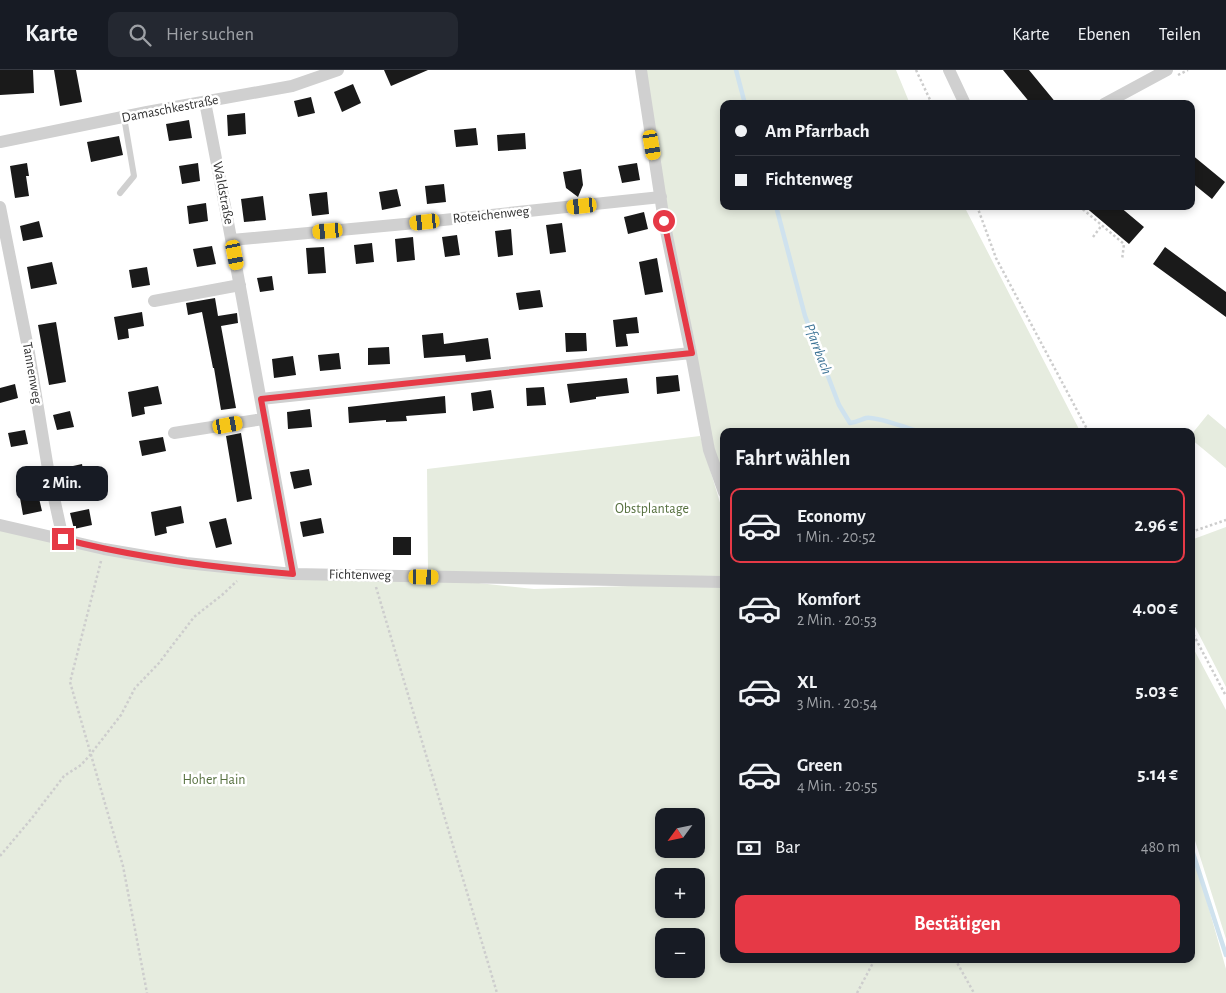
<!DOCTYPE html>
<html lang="de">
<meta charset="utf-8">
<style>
:root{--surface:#171b24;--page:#242831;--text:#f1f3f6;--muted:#9ea1a6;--line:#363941;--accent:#e63946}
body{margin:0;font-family:"Alegreya Sans",sans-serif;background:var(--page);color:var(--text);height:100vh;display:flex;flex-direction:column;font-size:19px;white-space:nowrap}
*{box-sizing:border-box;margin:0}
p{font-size:16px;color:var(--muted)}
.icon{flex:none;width:28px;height:28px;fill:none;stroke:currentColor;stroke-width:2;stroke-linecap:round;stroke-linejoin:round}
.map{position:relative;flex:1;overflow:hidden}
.panel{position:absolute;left:720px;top:358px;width:475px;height:535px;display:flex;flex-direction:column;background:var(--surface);border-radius:10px;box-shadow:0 2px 8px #0003}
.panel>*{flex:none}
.guide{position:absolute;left:720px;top:30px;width:475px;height:110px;border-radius:10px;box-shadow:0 2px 8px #0003;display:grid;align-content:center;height:110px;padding:0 15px;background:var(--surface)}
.needle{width:32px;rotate:237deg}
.buttons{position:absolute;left:655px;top:738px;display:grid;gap:10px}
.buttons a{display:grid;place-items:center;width:50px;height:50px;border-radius:10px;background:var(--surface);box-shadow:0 2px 8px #0003;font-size:25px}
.end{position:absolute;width:22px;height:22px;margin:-11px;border:6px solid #e63946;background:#fff;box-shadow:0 0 0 2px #fff}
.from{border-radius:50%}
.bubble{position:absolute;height:35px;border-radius:10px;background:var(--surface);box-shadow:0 2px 8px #0003;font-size:16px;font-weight:700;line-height:35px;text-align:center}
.car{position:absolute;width:15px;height:30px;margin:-15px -8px;border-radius:6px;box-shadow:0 0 4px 1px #0007;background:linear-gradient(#f5c518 24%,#345 0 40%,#f5c518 0 76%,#345 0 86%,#f5c518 0)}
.guide b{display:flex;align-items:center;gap:18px;height:48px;font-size:19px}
.guide b+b{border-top:1px solid var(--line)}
.guide i{width:12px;height:12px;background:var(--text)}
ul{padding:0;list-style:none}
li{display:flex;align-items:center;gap:15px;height:75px;margin:0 10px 8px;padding:0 5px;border:2px solid transparent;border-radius:10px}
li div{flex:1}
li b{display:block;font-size:19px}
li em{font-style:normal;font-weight:700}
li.current{border-color:var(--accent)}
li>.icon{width:45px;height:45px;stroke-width:1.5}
h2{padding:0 15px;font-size:22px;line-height:60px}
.pay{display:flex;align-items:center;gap:12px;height:55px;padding:0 15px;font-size:19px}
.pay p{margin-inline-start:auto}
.button{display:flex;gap:10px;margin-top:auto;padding:10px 15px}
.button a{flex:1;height:58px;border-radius:10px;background:var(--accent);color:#fff;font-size:20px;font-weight:700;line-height:58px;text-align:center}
header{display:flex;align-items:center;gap:30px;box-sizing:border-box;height:70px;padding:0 25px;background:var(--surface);border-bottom:1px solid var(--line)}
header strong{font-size:24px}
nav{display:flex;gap:28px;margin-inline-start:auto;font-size:18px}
.search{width:350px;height:45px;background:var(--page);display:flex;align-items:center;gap:12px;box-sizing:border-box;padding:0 18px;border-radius:10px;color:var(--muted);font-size:19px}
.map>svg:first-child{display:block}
</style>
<header>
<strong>Karte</strong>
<div class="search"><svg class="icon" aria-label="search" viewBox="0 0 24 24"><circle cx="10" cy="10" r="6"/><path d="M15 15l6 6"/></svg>Hier suchen</div>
<nav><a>Karte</a><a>Ebenen</a><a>Teilen</a></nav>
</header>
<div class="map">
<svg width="1226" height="923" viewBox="0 0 1226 923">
<rect width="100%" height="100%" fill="#fff"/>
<path fill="#e6ecdf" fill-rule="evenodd" d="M641 0H896L910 34H724V136H964L1080 361H724V428L709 380Z
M1208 344 1226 359V398L1191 369V365Z
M700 366 724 446V508L428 502 427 399Z
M0 457 186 493 424 507 534 519 724 513V889H1191V775L1226 899V923H0ZM664 746H696V779H664ZM664 806H696V839H664ZM664 866H696V899H664Z
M1226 457V617L1191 549V470Z
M1191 574 1226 640V869L1191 758Z"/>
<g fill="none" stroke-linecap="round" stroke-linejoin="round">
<path stroke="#cfe2ee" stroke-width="4.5" d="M736 0 745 34
M776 136 805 246 839 335 850 353C857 352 860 350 866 348 875 346 907 358 917 361
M1191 777 1226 885"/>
</g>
<path fill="#1a1a1a" d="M0 0H33L34 23 0 25Z
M54 0H76L82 32 60 36Z
M384 0H428L391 16Z
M1003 0H1029L1057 34H1031Z
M353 14 361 33 342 42 334 22Z
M311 27 315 43 298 47 294 31Z
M245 43 246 64 228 66 227 45Z
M189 50 192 68 169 71 166 54Z
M476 58 478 75 456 77 454 60Z
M525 63 526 79 498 81 497 65Z
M119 66 123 85 91 92 87 72Z
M1191 84 1225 112 1212 129 1191 112Z
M27 93 29 106H26L29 126 15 128 10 96Z
M198 93 200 111 182 114 179 96Z
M637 93 640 110 622 113 618 96Z
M581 99 583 115 578 127 566 118 563 102Z
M444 114 446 132 427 134 425 116Z
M397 119 401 136 382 140 379 122Z
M327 122 329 144 312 146 309 124Z
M263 126 266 150 244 152 241 129Z
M206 133 208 151 189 154 187 136Z
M1084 136H1119L1144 157 1129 174Z
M644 142 648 159 628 164 624 147Z
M39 151 43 167 23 171 20 156Z
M562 153 566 182 550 184 546 155Z
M511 159 513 185 498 187 495 161Z
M457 165 460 185 445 187 442 167Z
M413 167 415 190 397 192 395 169Z
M372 173 374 192 356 194 354 175Z
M212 176 216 194 197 197 193 179Z
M324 177 326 203 308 204 306 178Z
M1165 177 1226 222V247L1153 194Z
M657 188 663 222 645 225 639 192Z
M52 192 57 214 31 219 27 197Z
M147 197 150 215 132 218 129 200Z
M272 206 274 220 260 222 257 208Z
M540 220 543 237 519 240 516 223Z
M215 228 218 246 237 243 238 253 221 256 236 338 221 340 214 298H213L202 242 188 245 186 233Z
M142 242 144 256 128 259 129 268 118 270 114 247Z
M637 247 639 263 626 264 628 276 616 277 613 250Z
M56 252 66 312 49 315 38 255Z
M443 263 444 274 488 268 491 289 466 292 465 285 424 288 422 265Z
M565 263H586L587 281 566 282Z
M389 277 390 294 368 295V278Z
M339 283 341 299 320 301 318 285Z
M293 286 296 305 274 308 272 289Z
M678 305 680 321 657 324 656 307Z
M627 308 629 323 596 327V329L570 333 567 314Z
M15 314 18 328 0 333V318Z
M158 316 162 334 144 337 145 344 132 347 128 322Z
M544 317 546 335 527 336 526 318Z
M491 320 494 338 473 341 471 323Z
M445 326 446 343 406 346 407 351 386 352V350L349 353 348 337Z
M310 339 312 357 288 359 287 342Z
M70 341 74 357 57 360 53 345Z
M25 360 28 374 11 377 8 363Z
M241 363 252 429 237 432 226 366Z
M163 367 166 381 142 386 139 371Z
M82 394 85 411 67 414 64 398Z
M309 399 312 415 294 419 290 402Z
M38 424 42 441 23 445 20 428Z
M181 436 184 453 166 457 167 463 155 466 151 442Z
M89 439 92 455 74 459 70 443Z
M226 448 232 474 216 478 209 452Z
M321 448 324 463 303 467 300 452Z
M393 467H411V485H393Z"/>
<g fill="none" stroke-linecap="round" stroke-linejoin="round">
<path stroke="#cdcdcd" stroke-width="2.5" stroke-dasharray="2.5 2.5" stroke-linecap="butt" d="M916 0 932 34
M1178 5 1188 0
M977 136 996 188 1088 361
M1079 136 1124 174 1122 190
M1093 167 1102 155
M1191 462 1226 450
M101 491 70 612 123 796 147 923
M376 517 497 923
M1191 560 1226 626
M0 786 32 748 64 706 81 695 90 685 121 645 135 618 159 593 194 547 222 525 237 511
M955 889 974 923
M857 923 875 889"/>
<path stroke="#d0d0d0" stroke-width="6" d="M120 123 134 106 124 47"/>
<path stroke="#d0d0d0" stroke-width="12" d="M641 0 664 151 691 283 709 380 724 422
M949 0 965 34
M205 32C236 189 263 347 293 504
M1104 34 1167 0
M0 72 147 42 292 16 338 0
M0 137 29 283 49 405 63 469
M232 170 405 154 661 127
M154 231 240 215
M261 329 691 283
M174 363 263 349
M0 455 104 479 186 493 293 504 724 512"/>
</g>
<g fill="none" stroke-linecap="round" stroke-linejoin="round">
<path stroke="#e63946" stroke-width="6" d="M63 469C138 488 216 498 293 504L261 329 692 283 664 151"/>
</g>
<g text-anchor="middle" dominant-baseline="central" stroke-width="5" stroke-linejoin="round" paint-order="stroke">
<g font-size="14" fill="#333" stroke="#fff">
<text transform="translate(170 39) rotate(-11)">Damaschkestraße</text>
<text transform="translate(223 123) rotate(79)">Waldstraße</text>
<text transform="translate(491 145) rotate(-6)">Roteichenweg</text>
<text transform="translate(32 303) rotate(80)">Tannenweg</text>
<text transform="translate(360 505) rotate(1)">Fichtenweg</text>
</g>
<g font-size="14" fill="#56703f" stroke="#fff">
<text x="652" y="439">Obstplantage</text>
<text x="214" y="710">Hoher Hain</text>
</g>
<g font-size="15" font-style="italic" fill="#3f7597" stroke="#fff">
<text transform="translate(818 279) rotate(69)">Pfarrbach</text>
</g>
</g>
</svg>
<div class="buttons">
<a><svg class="needle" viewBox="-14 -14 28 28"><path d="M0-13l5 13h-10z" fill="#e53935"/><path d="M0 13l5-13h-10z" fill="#9ea1a6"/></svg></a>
<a>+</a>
<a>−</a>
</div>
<i class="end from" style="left:664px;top:151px"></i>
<i class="end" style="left:63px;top:469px"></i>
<div class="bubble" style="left:16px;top:396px;width:92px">2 Min.</div>
<i class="car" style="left:652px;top:75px;rotate:170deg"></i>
<i class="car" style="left:582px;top:136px;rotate:264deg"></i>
<i class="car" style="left:425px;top:152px;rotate:264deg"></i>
<i class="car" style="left:328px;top:161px;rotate:265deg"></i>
<i class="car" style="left:235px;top:185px;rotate:169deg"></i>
<i class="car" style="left:228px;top:355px;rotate:80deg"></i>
<i class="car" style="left:424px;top:507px;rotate:91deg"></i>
<div class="guide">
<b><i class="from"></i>Am Pfarrbach</b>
<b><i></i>Fichtenweg</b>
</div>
<section class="panel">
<h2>Fahrt wählen</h2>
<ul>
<li class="current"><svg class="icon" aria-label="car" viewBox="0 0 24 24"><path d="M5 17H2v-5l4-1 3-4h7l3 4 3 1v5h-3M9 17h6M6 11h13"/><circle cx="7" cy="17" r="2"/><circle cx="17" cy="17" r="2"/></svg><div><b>Economy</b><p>1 Min. · 20:52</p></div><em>2.96 €</em></li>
<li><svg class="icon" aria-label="car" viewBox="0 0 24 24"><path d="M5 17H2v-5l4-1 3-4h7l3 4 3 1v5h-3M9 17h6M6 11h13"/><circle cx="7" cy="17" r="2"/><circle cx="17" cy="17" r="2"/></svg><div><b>Komfort</b><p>2 Min. · 20:53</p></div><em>4.00 €</em></li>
<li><svg class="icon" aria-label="car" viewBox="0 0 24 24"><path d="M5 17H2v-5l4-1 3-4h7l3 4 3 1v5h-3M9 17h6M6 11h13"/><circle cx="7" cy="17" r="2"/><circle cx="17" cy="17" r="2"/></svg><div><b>XL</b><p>3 Min. · 20:54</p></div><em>5.03 €</em></li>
<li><svg class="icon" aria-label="car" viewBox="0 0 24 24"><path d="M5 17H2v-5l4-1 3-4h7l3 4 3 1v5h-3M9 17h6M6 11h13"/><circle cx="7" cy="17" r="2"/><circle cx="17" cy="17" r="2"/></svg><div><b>Green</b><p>4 Min. · 20:55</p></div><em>5.14 €</em></li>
</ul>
<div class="pay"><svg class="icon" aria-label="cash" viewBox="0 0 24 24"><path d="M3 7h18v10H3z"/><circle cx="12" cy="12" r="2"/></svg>Bar<p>480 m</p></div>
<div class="button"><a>Bestätigen</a></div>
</section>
</div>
